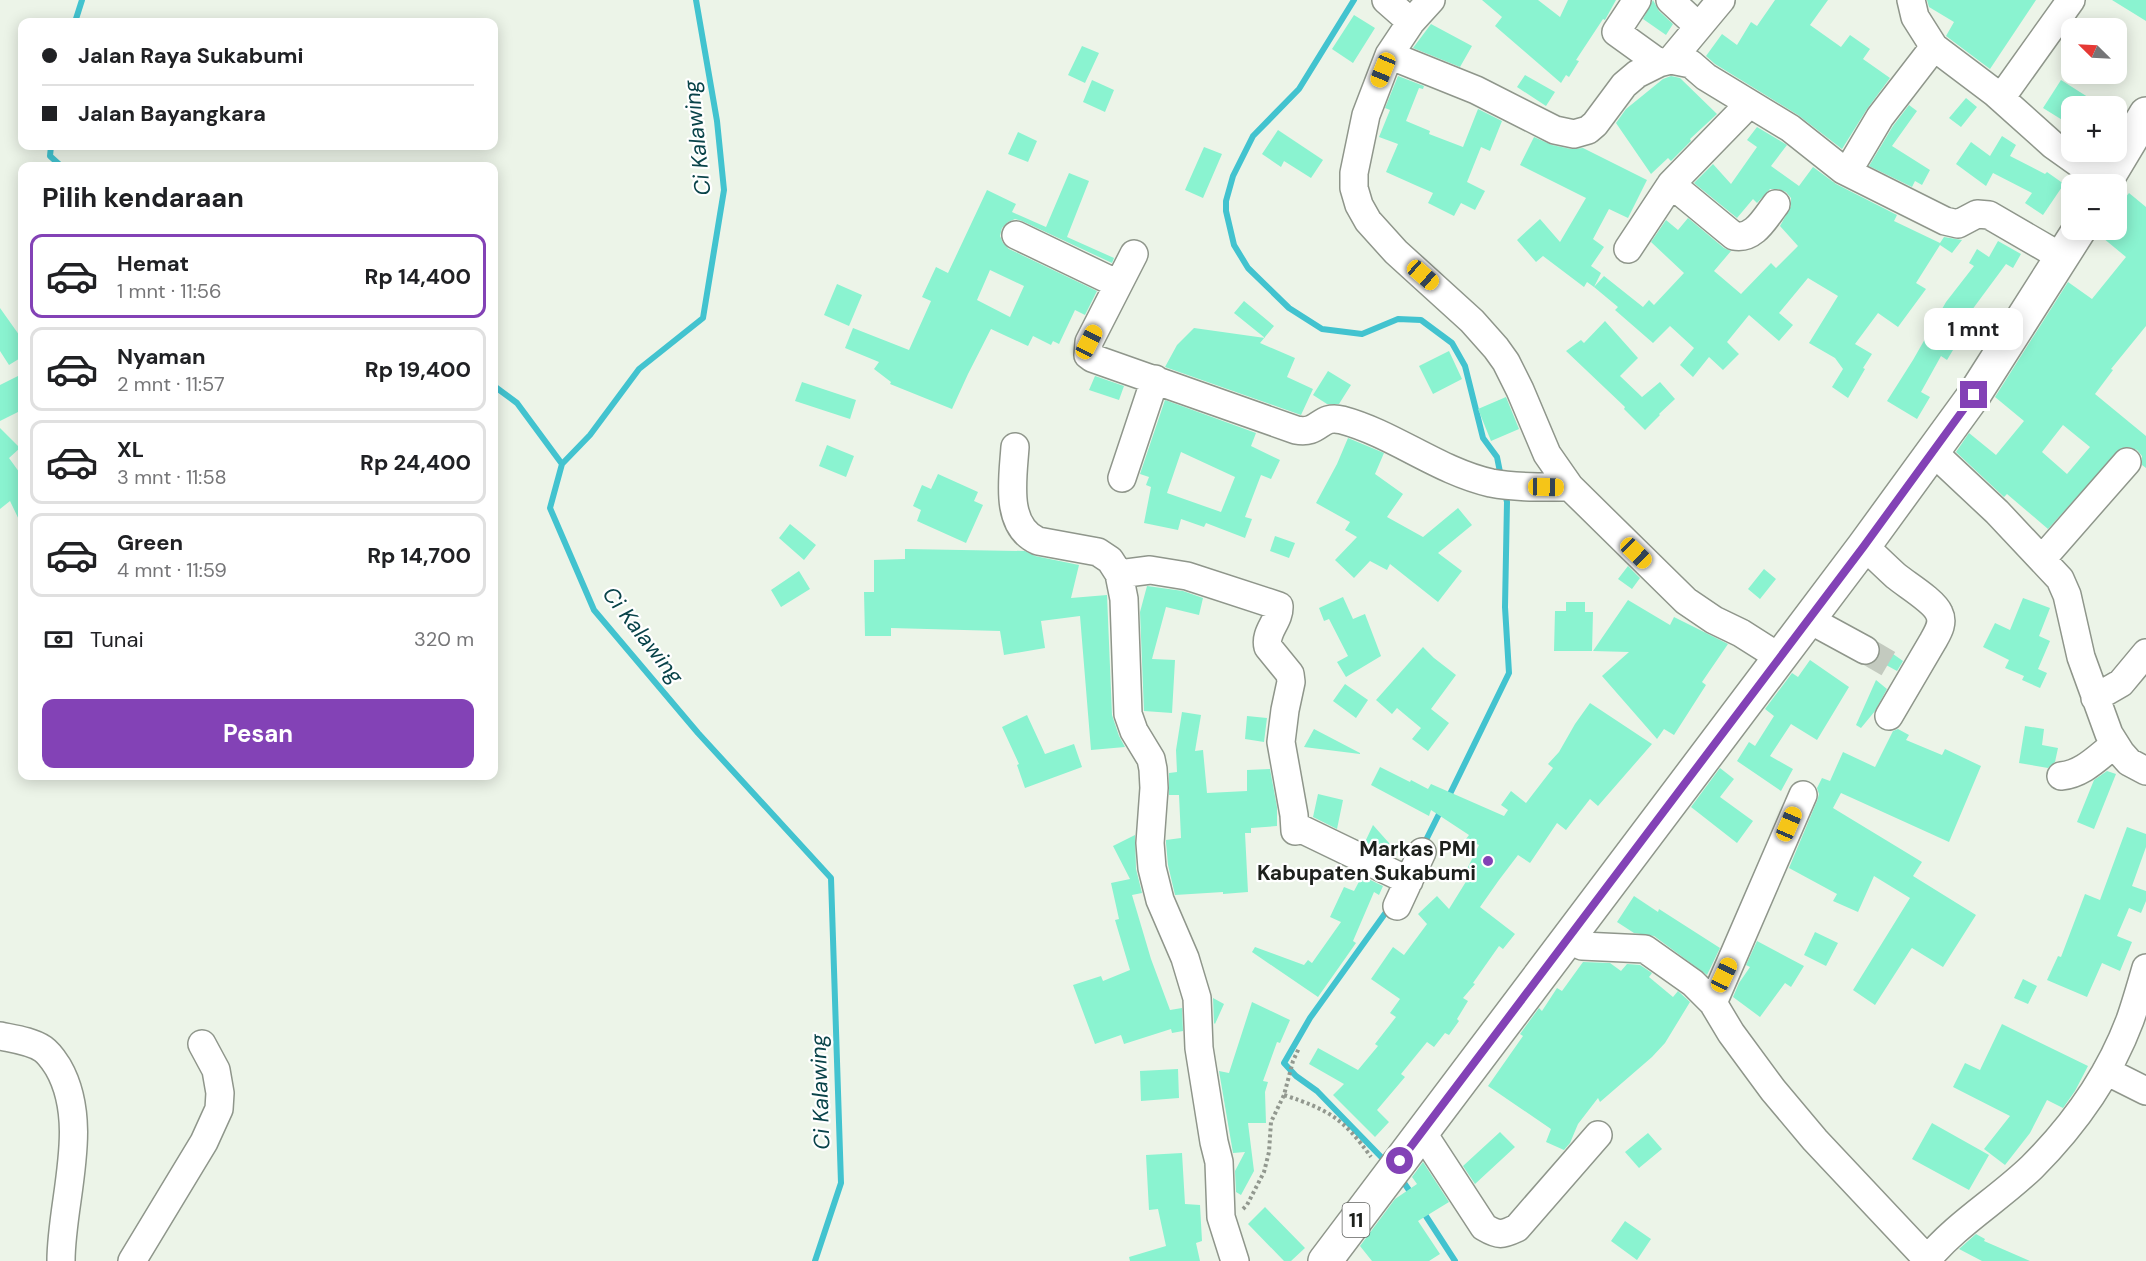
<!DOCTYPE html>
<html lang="id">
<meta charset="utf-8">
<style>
:root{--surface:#fff;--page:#f2f2f2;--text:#202124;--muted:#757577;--line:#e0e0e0;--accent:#8342b6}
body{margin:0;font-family:"DM Sans",sans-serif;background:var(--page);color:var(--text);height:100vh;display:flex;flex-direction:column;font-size:22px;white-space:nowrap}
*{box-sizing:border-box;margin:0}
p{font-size:20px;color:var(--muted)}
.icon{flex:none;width:33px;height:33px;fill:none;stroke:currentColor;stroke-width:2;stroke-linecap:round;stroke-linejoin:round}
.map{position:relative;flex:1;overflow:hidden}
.details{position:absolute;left:18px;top:162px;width:480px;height:618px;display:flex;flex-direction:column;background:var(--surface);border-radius:12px;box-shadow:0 3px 15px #0003}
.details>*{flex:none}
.hud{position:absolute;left:18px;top:18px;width:480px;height:132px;border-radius:12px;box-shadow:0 3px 15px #0003;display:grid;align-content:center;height:132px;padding:0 24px;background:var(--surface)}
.needle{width:39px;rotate:294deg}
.controls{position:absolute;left:2061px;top:18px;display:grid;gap:12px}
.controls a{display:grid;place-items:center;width:66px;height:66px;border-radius:12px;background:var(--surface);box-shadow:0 3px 15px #0003;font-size:30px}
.end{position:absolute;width:27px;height:27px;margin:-14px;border:8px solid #8342b6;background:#fff;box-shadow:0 0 0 3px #fff}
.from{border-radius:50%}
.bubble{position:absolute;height:42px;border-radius:12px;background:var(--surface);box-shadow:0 3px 15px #0003;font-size:20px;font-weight:700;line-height:42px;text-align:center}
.car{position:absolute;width:18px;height:36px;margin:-18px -9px;border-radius:8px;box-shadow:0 0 4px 2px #0007;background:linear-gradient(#f5c518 24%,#345 0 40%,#f5c518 0 76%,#345 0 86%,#f5c518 0)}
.hud b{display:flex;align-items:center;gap:21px;height:57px;font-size:22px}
.hud b+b{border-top:2px solid var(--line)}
.hud i{width:15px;height:15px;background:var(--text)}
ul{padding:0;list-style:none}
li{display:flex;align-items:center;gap:18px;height:84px;margin:0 12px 9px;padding:0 12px;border:3px solid var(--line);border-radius:12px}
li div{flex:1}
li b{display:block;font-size:22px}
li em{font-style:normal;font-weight:700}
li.current{border-color:var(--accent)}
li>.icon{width:54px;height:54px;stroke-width:1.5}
h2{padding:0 24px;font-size:27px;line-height:72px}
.pay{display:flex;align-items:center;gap:15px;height:66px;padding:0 24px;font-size:22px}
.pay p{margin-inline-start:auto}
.cta{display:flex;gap:12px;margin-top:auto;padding:12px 24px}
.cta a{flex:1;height:69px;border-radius:12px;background:var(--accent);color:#fff;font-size:24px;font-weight:700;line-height:69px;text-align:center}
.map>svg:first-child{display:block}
</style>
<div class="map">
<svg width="2146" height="1261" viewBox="0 0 2146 1261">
<rect width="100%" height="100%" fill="#ecf4e8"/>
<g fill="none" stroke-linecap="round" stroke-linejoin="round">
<path stroke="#42c3cf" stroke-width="6" d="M696 0 717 121 724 190 703 318 639 369 590 435 562 464 550 508 594 610 698 733 831 878 841 1183 815 1261
M1354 0 1299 89 1253 136 1233 176 1226 201V211L1234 245 1248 268 1289 308 1322 329 1362 334 1398 319 1421 320 1452 343 1465 366 1483 438 1497 457 1501 477
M75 22 82 0
M51 146 50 156 61 166
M494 386 517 403 562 464
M1448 798 1509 673 1505 607 1507 502 1505 493
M1423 846 1441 810
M1387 1163 1317 1091 1296 1076 1284 1063 1310 1018 1389 908
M1400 1177 1413 1196
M1422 1210 1455 1261"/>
</g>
<path fill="#8af3d0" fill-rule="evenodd" d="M1482 0H1538L1560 17 1568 0H1616L1605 20 1603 19 1576 60 1579 61 1569 77 1566 75 1561 83 1495 26 1502 17Z
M1653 0 1659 11 1673 24 1666 35 1643 19Z
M1775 0H1828L1810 25 1841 47 1850 35 1870 49 1863 59 1890 78 1867 109 1842 149 1798 115 1715 64 1706 56 1722 34 1737 45 1751 22 1757 26Z
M1927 0H2036L1990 69 1946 36 1954 22 1929 7Z
M2112 0H2146V21Z
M1354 15 1375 28 1353 63 1332 49Z
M1431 24 1472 46 1460 67 1413 48Z
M1082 46 1099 53 1085 83 1068 75Z
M1525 75 1555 92 1546 106 1517 87Z
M1398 76 1424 86 1423 89 1419 88 1406 121 1430 131 1429 134 1463 147 1478 109 1502 121 1490 151 1481 147 1467 182 1485 191 1475 210 1461 203 1454 216 1428 203 1433 193 1386 172 1398 144 1379 137 1390 110 1385 108Z
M1671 76 1680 78 1717 114 1690 139 1691 141 1671 161 1668 158 1651 174 1616 123 1626 109 1663 79Z
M1092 80 1114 90 1105 112 1083 102Z
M2061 80 2102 106H2072V126L2043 108Z
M1966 98 1977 107 1961 127 1949 118Z
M1909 105 1917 111 1892 146 1930 170 1922 185 1915 181 1912 187 1869 166 1893 126Z
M1757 127 1787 145 1771 166 1799 186 1813 167 1836 184 1897 215 1894 221 1940 243 1944 237 1962 240 1952 253 1940 245 1916 283 1926 289 1898 327 1878 313 1855 344 1872 354 1863 368 1865 369 1848 398 1832 387 1843 369 1835 358 1809 343 1838 296 1808 278 1779 313 1793 325 1779 341 1749 315 1727 342 1739 354 1723 370 1709 357 1693 377 1680 365 1694 348 1670 326 1653 343 1615 310 1618 307 1594 287 1604 276 1643 307 1649 300 1654 305 1684 273 1651 242 1666 220 1678 230 1688 218 1724 248 1731 251 1714 271 1741 294 1771 263 1776 268 1798 246 1780 226 1791 206V198L1786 192 1778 189H1770L1757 203 1753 199 1737 218 1694 183 1713 164 1731 184 1757 147 1747 140Z
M1278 130 1323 160 1311 178 1284 161 1281 167 1262 154Z
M1018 132 1037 141 1028 162 1008 154Z
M2002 136 2016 145 2010 156 2045 174 2047 172 2064 184 2043 215 2025 203 2032 193 1993 173 1986 186 1956 164 1971 142 1990 156Z
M1534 137 1552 145 1571 149 1583 148 1647 180 1628 218 1609 209 1593 239 1604 247 1591 266 1601 273 1594 287 1587 282 1584 287 1543 256 1536 262 1517 240 1540 219 1560 242 1586 198 1520 165Z
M1204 147 1222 154 1203 198 1185 190Z
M1069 173 1089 181 1067 237 1114 258 1112 263 1022 221 1015 219 1008 222 1002 228 1000 236 1003 243 1009 249 1097 291 1085 315 1075 310 1059 344 1053 341 1051 345 1033 336 1028 346 991 329 968 374 952 409 890 384 891 382 874 369 879 362 845 348 853 328 909 350 931 301 922 297 936 267 948 273 987 190 1016 204 1012 212 1046 227ZM990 270 1024 286 1010 317 977 300Z
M2129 193 2146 207V326L2111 369 2113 370 2095 394 2146 436V468L2142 465V456L2137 450 2129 447 2121 448 2048 529 2007 494 2004 497 1956 452 1969 433 1996 455 2024 421 1995 397 2068 282 2092 299 2126 257 2097 233 2098 230H2116V209ZM2063 425 2090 447 2067 474 2042 452Z
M1998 241 2021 254 2013 268 2006 264 1949 341 1956 345 1947 360 1941 356 1921 392 1930 397 1917 419 1887 401 1913 360 1946 302 1974 266 1969 263 1977 249 1989 257Z
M837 284 862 295 849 326 824 315Z
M1244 301 1274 326 1260 343 1295 358 1287 377 1313 389 1301 415 1165 367 1177 345 1194 328 1265 338 1234 313Z
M0 308 22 339V357L9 365 0 351Z
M1605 321 1638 358 1620 376 1642 397 1660 382 1675 399 1659 414 1660 415 1645 430 1624 409 1625 407 1566 351 1581 340 1584 343Z
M1449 351 1462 379 1433 394 1419 366Z
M1328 371 1351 385 1339 404H1327L1313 395Z
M22 374V410L0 421V385Z
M1095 376 1124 386 1119 400 1089 390Z
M802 382 856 400 850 419 795 401Z
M1506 397 1519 429 1491 441 1478 409Z
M1165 400 1256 433 1251 446 1280 460 1271 479 1261 475 1245 517 1252 519 1245 538 1206 523 1204 527 1181 519 1178 530 1144 523 1151 487 1146 485 1149 477 1140 474ZM1181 452 1235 477 1221 512 1167 493Z
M0 428 20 448 9 458 22 476V526L10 501 0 509Z
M1348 438 1384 453 1375 474 1403 494 1387 517 1423 537 1458 508 1472 525 1438 553 1462 571 1438 602 1390 564 1387 570 1370 561 1354 578 1335 560 1357 537 1345 530 1350 522 1316 503 1337 464Z
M827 445 854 456 846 477 819 466Z
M938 474 978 492 974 501 983 505 966 543 917 521 921 510 913 506 922 485 931 489Z
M790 524 816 545 804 560 779 538Z
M1275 536 1295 543 1289 558 1270 551Z
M905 549 1025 551 1035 556 1079 565 1071 598 1107 595 1112 715 1119 736 1125 747 1091 750 1080 616 1041 621 1045 648 1004 655 1000 631 891 628V636H865L864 592H874V560L905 559Z
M1628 566 1640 578 1632 589 1618 579Z
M1764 569 1776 579 1760 599 1748 589Z
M799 571 810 589 781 607 771 590Z
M1147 586 1183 591 1203 598 1199 615 1166 607 1152 659 1175 660 1172 713 1144 711 1140 612Z
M1343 597 1353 619 1365 614 1381 656 1346 677 1337 662 1348 656 1329 619 1324 621 1319 608Z
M2023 598 2050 608 2039 636 2050 641 2038 669 2047 673 2040 688 2022 680 2024 676 2005 668 2009 660 1983 647 1995 623 2010 630Z
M1628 600 1670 625 1674 617 1728 644 1702 682 1706 685 1674 735 1664 729 1657 739 1602 676 1629 652 1593 651Z
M1566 602H1585V612H1593L1592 651H1554L1555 611H1566Z
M1879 644 1903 661 1897 671 1877 660 1881 650Z
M1423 647 1434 658 1456 675 1431 709 1449 723 1428 751 1412 739 1421 728 1397 708 1392 714 1376 700Z
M1810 660 1849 687 1817 740 1791 724 1770 756 1793 769 1781 791 1737 761 1749 742 1755 746 1774 716 1765 709 1792 673 1798 677Z
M1876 680 1887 689 1875 711 1861 728 1856 725Z
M1345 684 1368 700 1356 718 1333 701Z
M1590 703 1652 744 1598 806 1590 799 1566 830 1557 823 1530 863 1518 855 1499 880 1480 907 1515 934 1503 949 1499 946 1473 983 1475 984 1463 998 1468 1001 1457 1019 1459 1021 1449 1035 1445 1033 1434 1047 1427 1042 1401 1074 1405 1077 1377 1110 1389 1122 1375 1137 1333 1095 1344 1084 1309 1064 1318 1048 1358 1070 1378 1046 1375 1044 1396 1017 1390 1013 1400 999 1371 979 1393 947 1404 955 1427 924 1418 914 1437 896 1449 909 1467 880 1463 877 1479 845 1466 839 1469 835 1431 810 1429 816 1371 785 1380 767 1410 782 1411 780 1428 789 1431 784 1504 816 1508 810 1501 805 1511 791 1526 803 1553 768 1548 764 1559 752 1575 724Z
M1182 712 1201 715 1195 751 1203 750 1207 793 1247 791V770L1270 769 1277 807V826L1251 828V833H1245L1248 892 1223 894V892L1175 895 1168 865 1166 843V840L1181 838 1179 795H1169V773L1177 772 1176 750Z
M1027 715 1045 754 1074 744 1082 767 1025 788 1017 765 1019 764 1002 727Z
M1247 716 1267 718 1264 742 1245 739Z
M2025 726 2044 729 2042 745 2058 748 2055 762 2048 768 2019 763Z
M1314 729 1360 753V754L1304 747Z
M1898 729 1909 735 1906 740 1942 755 1945 749 1981 766 1949 842 1841 793 1833 808 1922 862 1913 876 1976 915 1943 967 1912 948 1911 949 1875 1005 1853 990 1910 898 1874 876 1858 912 1833 901 1837 894 1789 868 1817 801 1819 794 1817 788 1822 778 1830 781 1843 752 1875 767 1893 731Z
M1720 768 1734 779 1720 797 1753 821 1737 843 1691 807Z
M2107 771 2116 774 2094 829 2077 822 2094 780Z
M1318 794 1343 800 1337 829 1313 817Z
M1373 825 1397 852 1395 857 1365 842Z
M2127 827 2146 834V847L2132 886 2146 891V901L2141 913 2129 908 2117 936 2132 942 2120 971 2102 963 2087 997 2047 980 2058 956 2061 957 2085 894 2100 900Z
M1135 835 1136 869 1142 893 1132 895 1151 959 1170 1010 1182 1008 1183 1031 1172 1033 1171 1029 1124 1044 1121 1035 1095 1044 1073 985 1101 976 1103 981 1130 970 1115 920 1119 919 1111 883 1130 879 1113 846Z
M1362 876 1383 886 1379 895 1374 892 1353 941 1356 943 1318 997 1252 952 1255 947 1304 965 1308 960 1312 963 1341 922 1330 917 1344 887 1354 891Z
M1634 896 1658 912 1659 909 1720 948 1707 975 1654 936 1634 933 1617 922Z
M1815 932 1838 943 1826 966 1804 955Z
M1757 941 1804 966 1791 987 1785 983 1760 1017 1733 997 1739 983 1750 967 1746 965Z
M1583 962 1610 963 1621 971 1627 964 1640 965 1652 973 1649 977 1673 997 1678 991 1690 1002 1665 1043 1652 1057 1600 1102 1598 1098 1578 1124 1570 1143 1564 1150 1546 1142 1551 1129 1488 1086 1523 1036 1520 1034 1539 1008 1542 1011 1557 988 1562 991Z
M2023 979 2037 986 2028 1004 2014 998Z
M1213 998 1224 1004 1215 1024 1214 1023Z
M1252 1002 1290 1020 1280 1043 1277 1042 1263 1081 1268 1082 1265 1092 1266 1123H1248L1254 1171 1241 1195 1236 1192 1235 1171 1245 1152 1233 1153 1219 1071 1229 1073Z
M2002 1024 2088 1066 2075 1091 2063 1108 2047 1100 2030 1133 2005 1165 1984 1149 2010 1116 1953 1087 1965 1063 1980 1070Z
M1178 1069 1179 1098 1141 1101 1140 1071Z
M1932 1123 1989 1155 1969 1190 1912 1159Z
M1500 1132 1515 1147 1475 1184 1463 1166Z
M1648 1133 1662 1149 1639 1168 1625 1152Z
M1182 1153 1185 1204 1200 1205 1202 1241 1196 1243 1200 1261H1130L1129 1257 1166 1246 1158 1209 1149 1210 1146 1155Z
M1423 1162 1449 1202 1418 1221 1440 1254 1429 1261H1372L1360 1246 1395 1199 1417 1184 1412 1177Z
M1265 1207 1305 1248 1291 1261H1284L1248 1224Z
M1625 1221 1651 1239 1637 1260 1611 1241Z
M1976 1234 1985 1239 1984 1241 2030 1261H1982L1959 1249Z"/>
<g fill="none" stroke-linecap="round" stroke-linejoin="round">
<path stroke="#c3cabf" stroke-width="27" stroke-dasharray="27 14" stroke-linecap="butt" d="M1865 650 1896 668"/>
<defs>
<path id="minor" d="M1386 0 1411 22
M1431 0 1411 22 1389 55 1366 115 1354 173V188L1359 205 1368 221 1396 252 1472 321 1496 348 1506 362 1520 390 1547 454 1570 487 1686 601 1714 620 1741 633 1779 657
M1637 0 1616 32 1659 63
M1670 0 1698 26
M1911 0 1915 17 1934 47 1995 93 2053 145 2105 182
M1389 55 1476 90 1555 130 1574 134 1588 130 1595 124 1624 85 1637 74 1659 63 1671 60 1721 0
M1671 60 1691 64 1706 77 1790 128 1843 170 1945 221 1958 224 1977 214 1989 215 2063 258
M2001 98 2071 0
M1848 171 1880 117 1934 47
M1671 184 1734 236C1754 240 1765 218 1776 204
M1016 235 1118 284
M1628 249 1671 184 1749 104
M1134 254 1089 342 1088 355 1092 358 1296 430C1320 435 1319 414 1342 420 1394 434 1438 471 1491 483 1517 488 1544 487 1570 487
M1015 447C1013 478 1004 526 1038 541L1098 552 1110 560 1119 574 1124 599 1128 714 1134 731 1151 759 1153 769 1154 788 1150 843 1152 868 1160 900 1185 958 1197 998 1199 1048 1214 1142 1219 1162 1221 1217 1235 1261
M1933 452 1997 512 2060 579 2067 595 2081 657 2109 734 2121 753 2129 762 2146 771
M1122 478 1155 379
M1864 546C1875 556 1885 566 1896 576 1907 585 1934 601 1939 613 1944 623 1938 632 1933 641L1889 716
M2042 559 2127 462
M1119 574 1150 570 1187 576 1279 606C1280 621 1264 632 1268 647L1290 674 1291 682 1285 710 1281 742 1294 815 1295 831
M1808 619 1865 650
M2095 698 2121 683 2146 653
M2061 776C2083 774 2098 757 2115 744
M1295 826 1409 881
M1397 906 1422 852
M1567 939 1582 946 1645 949 1693 983 1713 1003 1731 1033 1773 1090 1815 1140 1927 1259
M1713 1003 1803 795
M0 1036C14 1039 31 1041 43 1049 50 1054 54 1061 58 1067 91 1124 61 1200 61 1261
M2106 1071 2146 1091
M1422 1132 1484 1227C1499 1236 1502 1235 1517 1228L1598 1135
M132 1261 204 1142 219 1109 220 1093 216 1070 202 1044
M1926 1261C1956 1224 1998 1200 2032 1167 2074 1125 2109 1076 2130 1020 2136 1003 2141 985 2146 968"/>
<path id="highway" d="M2104 184 2146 114
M1325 1261 1864 546 1974 395 2079 230"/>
</defs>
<use href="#minor" stroke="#8f968b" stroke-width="30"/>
<use href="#highway" stroke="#8f968b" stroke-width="36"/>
<path stroke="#92988f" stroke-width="4" stroke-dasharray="3 3" stroke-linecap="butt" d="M1284 1095C1329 1110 1343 1118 1371 1157
M1243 1209 1247 1205 1264 1172 1269 1152 1271 1122 1284 1095 1293 1061 1299 1048"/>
<use href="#minor" stroke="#fff" stroke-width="27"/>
<use href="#highway" stroke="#fff" stroke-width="33"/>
</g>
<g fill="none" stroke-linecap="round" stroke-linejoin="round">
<path stroke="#8342b6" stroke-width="8" d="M1400 1161 1864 546 1974 395"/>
</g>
<circle fill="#8342b6" stroke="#fff" stroke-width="2" cx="1488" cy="861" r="6"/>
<g text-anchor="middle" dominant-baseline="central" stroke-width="4.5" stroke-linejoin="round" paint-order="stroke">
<rect fill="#fff" stroke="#616360" stroke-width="1.5" x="1342.5" y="1203" width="27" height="34" rx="4.5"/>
<g font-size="20" font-weight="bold" fill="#1d201c">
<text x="1356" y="1220">11</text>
</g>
<g font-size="21" font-weight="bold" fill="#1d201c" stroke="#fff" text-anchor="end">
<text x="1476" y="849">Markas PMI<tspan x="1476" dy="24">Kabupaten Sukabumi</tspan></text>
</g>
<g font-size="22" font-style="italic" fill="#094349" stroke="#fff">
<text transform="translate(697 138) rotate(-96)">Ci Kalawing</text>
<text transform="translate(643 635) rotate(52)">Ci Kalawing</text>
<text transform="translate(820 1092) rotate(-92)">Ci Kalawing</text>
</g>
</g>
</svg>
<div class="controls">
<a><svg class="needle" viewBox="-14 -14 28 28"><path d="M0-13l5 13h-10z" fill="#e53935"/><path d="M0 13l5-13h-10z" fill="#757577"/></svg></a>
<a>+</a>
<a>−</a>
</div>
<i class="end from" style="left:1400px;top:1161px"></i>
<i class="end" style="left:1974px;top:395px"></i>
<div class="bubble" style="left:1924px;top:308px;width:99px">1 mnt</div>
<i class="car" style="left:1383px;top:70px;rotate:202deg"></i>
<i class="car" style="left:1423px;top:275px;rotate:131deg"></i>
<i class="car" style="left:1089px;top:342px;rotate:27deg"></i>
<i class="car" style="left:1546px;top:487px;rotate:91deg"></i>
<i class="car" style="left:1636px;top:553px;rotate:134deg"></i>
<i class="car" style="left:1789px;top:824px;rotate:23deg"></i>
<i class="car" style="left:1724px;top:975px;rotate:25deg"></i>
<div class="hud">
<b><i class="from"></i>Jalan Raya Sukabumi</b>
<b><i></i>Jalan Bayangkara</b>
</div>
<section class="details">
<h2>Pilih kendaraan</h2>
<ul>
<li class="current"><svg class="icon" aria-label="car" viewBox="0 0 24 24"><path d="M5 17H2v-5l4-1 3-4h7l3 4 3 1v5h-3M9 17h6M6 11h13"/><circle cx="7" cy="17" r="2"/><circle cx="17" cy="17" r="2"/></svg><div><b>Hemat</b><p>1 mnt · 11:56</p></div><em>Rp 14,400</em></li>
<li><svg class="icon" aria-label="car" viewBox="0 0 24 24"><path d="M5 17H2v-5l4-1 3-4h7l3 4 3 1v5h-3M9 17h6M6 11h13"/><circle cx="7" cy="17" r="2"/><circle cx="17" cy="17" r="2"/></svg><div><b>Nyaman</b><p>2 mnt · 11:57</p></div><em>Rp 19,400</em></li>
<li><svg class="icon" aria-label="car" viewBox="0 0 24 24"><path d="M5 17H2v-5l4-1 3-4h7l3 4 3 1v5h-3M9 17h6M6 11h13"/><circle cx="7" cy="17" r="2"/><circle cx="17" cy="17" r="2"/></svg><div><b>XL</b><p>3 mnt · 11:58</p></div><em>Rp 24,400</em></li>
<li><svg class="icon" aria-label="car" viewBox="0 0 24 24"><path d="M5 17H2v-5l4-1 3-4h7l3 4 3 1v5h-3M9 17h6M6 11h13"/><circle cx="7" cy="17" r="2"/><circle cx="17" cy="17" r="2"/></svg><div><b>Green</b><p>4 mnt · 11:59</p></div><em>Rp 14,700</em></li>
</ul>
<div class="pay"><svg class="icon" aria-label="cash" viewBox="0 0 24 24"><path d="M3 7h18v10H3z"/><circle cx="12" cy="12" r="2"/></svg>Tunai<p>320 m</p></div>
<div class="cta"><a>Pesan</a></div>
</section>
</div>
